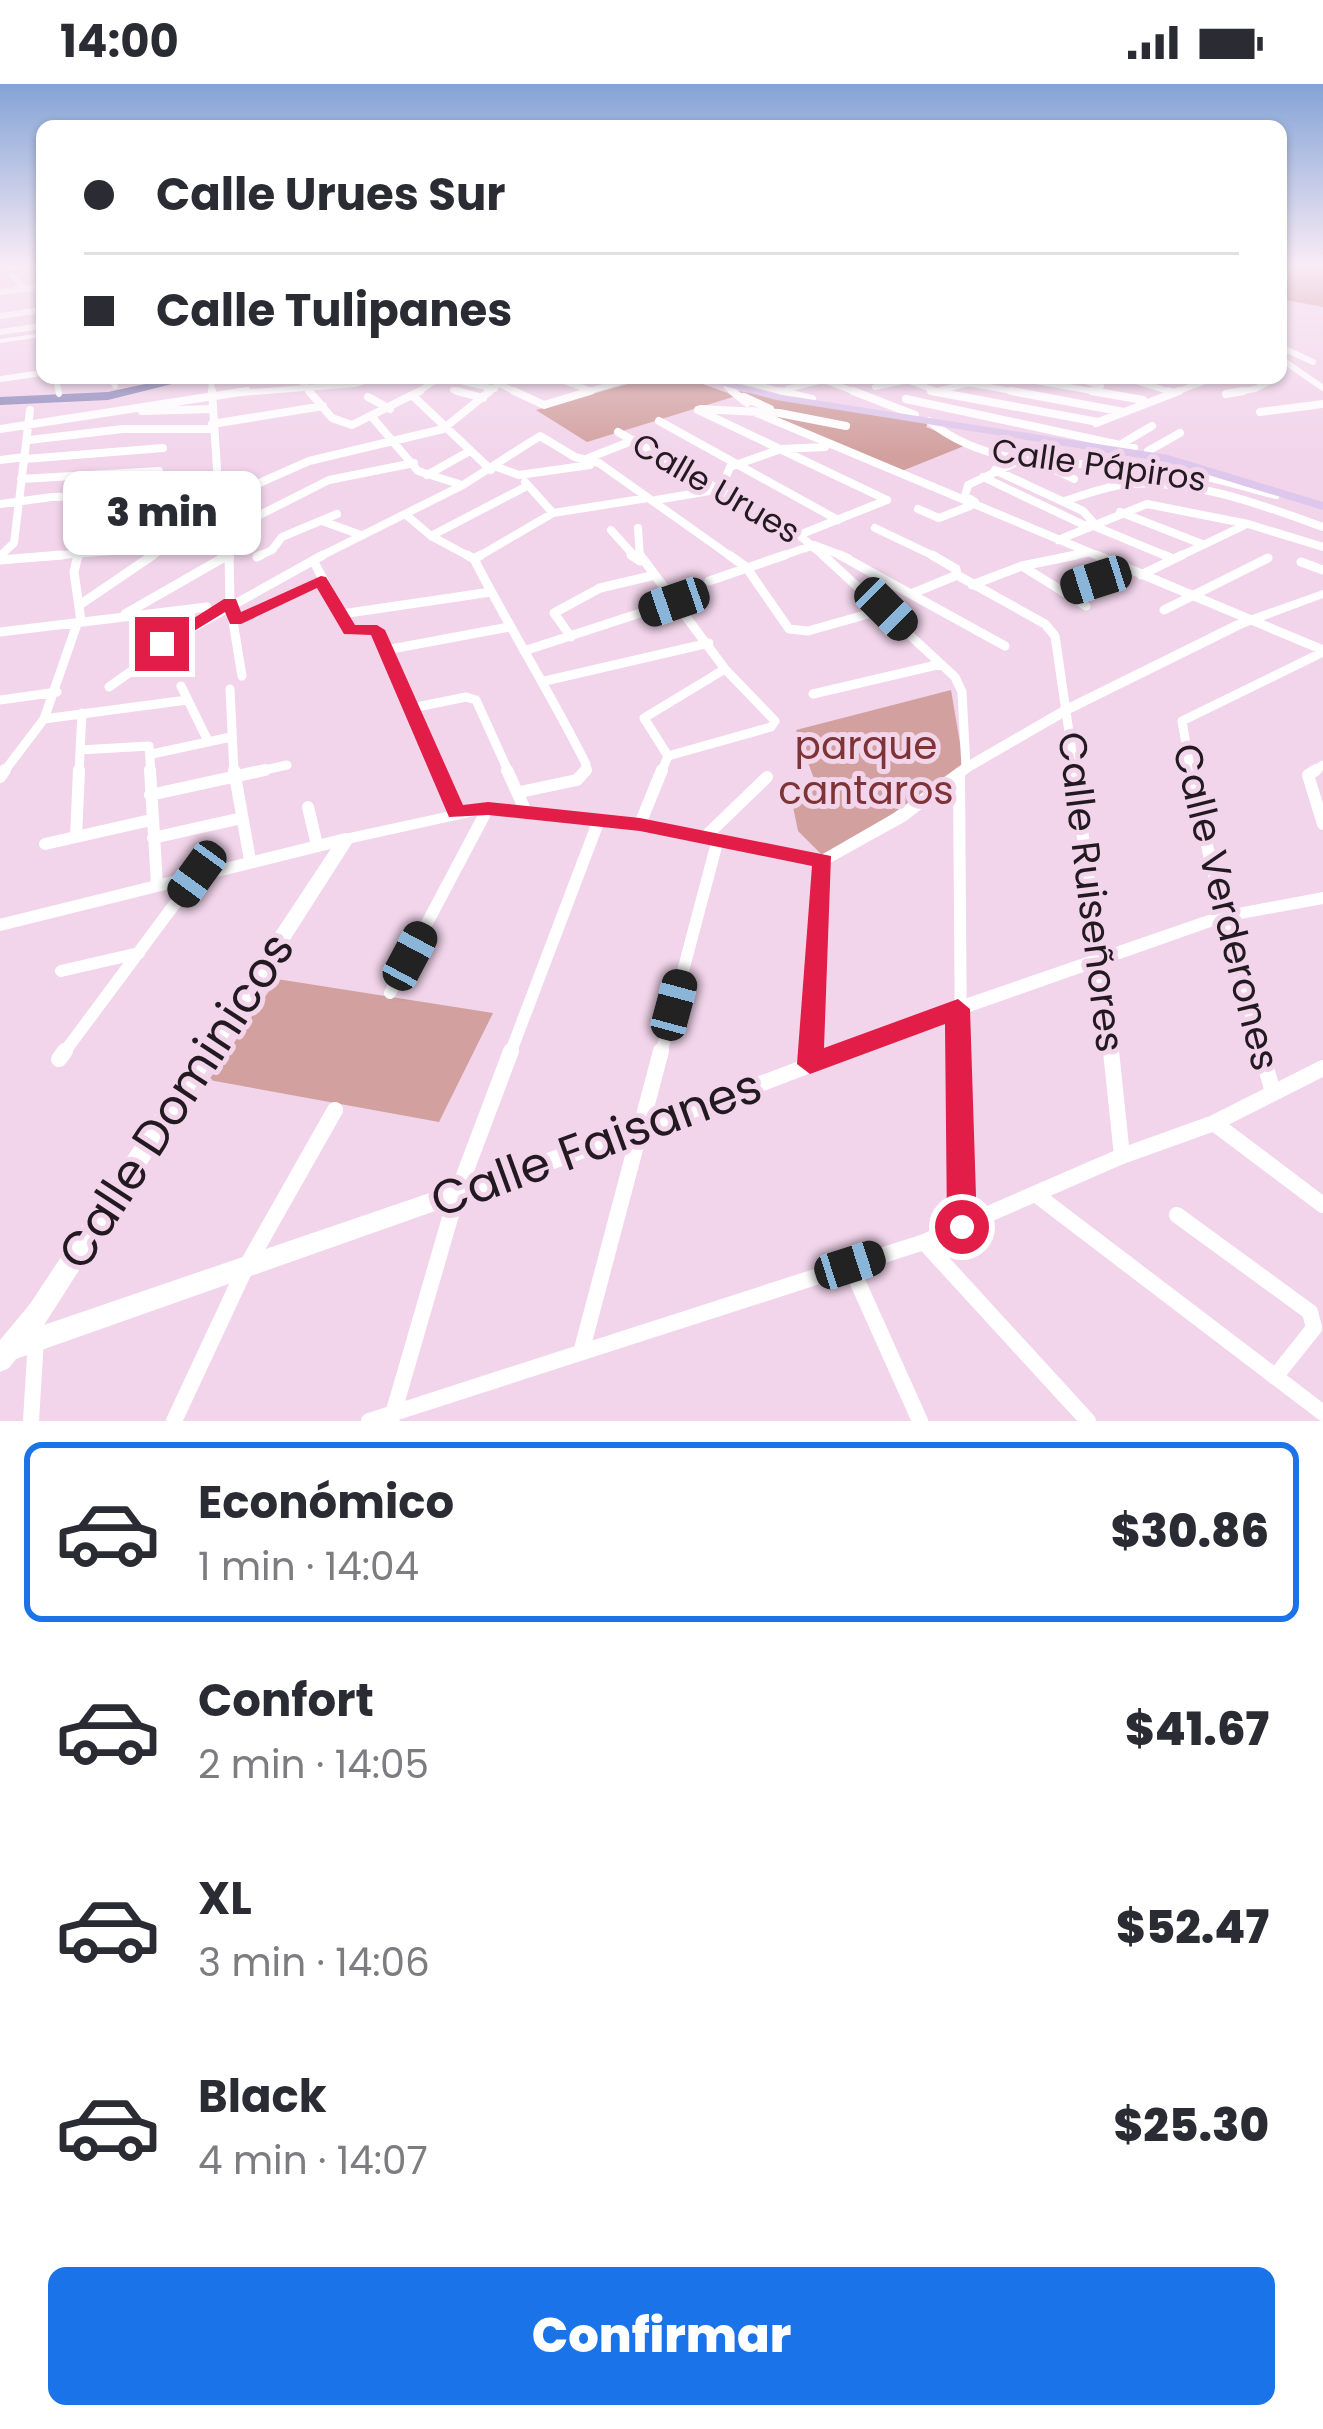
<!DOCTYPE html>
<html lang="es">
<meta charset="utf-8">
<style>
:root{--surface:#fff;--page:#f2f2f3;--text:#2b2b33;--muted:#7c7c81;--line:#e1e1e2;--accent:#1a73e8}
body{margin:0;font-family:Poppins,sans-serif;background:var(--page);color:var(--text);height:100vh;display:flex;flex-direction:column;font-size:45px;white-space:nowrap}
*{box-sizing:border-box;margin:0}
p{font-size:39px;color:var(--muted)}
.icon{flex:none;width:66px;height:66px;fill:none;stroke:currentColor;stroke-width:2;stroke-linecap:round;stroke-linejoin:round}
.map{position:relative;height:1337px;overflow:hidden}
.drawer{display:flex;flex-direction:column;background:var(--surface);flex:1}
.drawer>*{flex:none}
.top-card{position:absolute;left:36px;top:36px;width:1251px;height:264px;border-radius:18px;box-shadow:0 3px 9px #0004;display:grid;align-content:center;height:264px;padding:0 48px;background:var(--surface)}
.end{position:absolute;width:54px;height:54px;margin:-27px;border:15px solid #e11d48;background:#fff;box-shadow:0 0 0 6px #fff}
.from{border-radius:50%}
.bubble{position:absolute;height:84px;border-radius:18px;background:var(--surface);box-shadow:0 3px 9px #0004;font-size:39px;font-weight:800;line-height:84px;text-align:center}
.car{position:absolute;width:36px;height:72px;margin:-36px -18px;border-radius:15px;box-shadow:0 0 9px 3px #0007;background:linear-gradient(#222 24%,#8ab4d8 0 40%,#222 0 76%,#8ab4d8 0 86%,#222 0)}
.top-card b{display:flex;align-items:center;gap:42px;height:114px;font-size:45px}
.top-card b+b{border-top:3px solid var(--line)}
.top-card i{width:30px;height:30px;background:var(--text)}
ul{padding:21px 0 0;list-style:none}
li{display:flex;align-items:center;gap:36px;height:180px;margin:0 24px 18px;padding:0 24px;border:6px solid transparent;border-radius:18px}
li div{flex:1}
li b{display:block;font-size:45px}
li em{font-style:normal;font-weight:800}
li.current{border-color:var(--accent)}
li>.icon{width:108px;height:108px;stroke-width:1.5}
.primary-button{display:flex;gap:24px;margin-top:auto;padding:24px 48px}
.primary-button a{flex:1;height:138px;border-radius:18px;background:var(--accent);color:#fff;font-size:48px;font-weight:800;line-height:138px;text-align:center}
.status{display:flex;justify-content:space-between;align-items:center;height:84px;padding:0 60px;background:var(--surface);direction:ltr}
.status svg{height:33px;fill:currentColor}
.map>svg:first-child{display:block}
</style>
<div class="status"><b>14:00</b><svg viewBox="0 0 49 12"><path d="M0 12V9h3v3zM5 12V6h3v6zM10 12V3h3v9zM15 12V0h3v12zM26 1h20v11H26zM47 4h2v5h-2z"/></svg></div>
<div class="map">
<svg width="1323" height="1337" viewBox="0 0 1323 1337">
<rect width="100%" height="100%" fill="#f2d5eb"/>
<path fill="#d2a19f" d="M649 294H686L736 312 587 358 536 326Z
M738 307 929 337 926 343 969 360 897 389 758 327 775 328Z
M951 606 964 683 825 774 798 747 792 718 817 703 796 646Z
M277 895 493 929 439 1038 209 996Z"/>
<path fill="#cd908f" d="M1281 183H1323V223L1281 215Z"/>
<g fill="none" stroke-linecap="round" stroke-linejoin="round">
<path fill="#8f8abc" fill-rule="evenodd" d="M173 294H196L108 316 0 321V313L108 308Z"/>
<path stroke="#fff" stroke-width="6" d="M12 191 24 205
M0 208 42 203
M0 232 42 226
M0 248 42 242
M1281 263 1313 278
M1281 275 1323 304
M56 294 59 310
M112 294 115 302
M211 294 212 310
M555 294 592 307
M730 294 792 310
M1018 294 1109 310
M1076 294 1101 302
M1126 294 1174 309
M1178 294 1198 300
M1 295 42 289
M824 296 860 310
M907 296 944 310
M460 297 495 305
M303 299 312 310
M968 299 1027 310
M501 301 520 310
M727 303 736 310
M875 303 912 295
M787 305 827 295
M453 306 468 310
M937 307 990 294
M228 310 356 300 374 294
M416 310 438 294
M486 310 506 294
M580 310 632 294
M1171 310 1213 294
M1226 310 1255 305 1276 294"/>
<path stroke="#fff" stroke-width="8" d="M212 307 219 417 230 474
M309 307 332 334 352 341 420 307
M457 307 483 314
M514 307 544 321 590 307
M732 307 747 319
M781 307 812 315
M853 307 915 331
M931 307 1098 338
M1011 307 1124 328
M1092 307 1143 316
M1168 307 1174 309
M1226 310 1243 307
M413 312 491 386
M368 313 390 325
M744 313 770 325
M906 315 1134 364
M701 325 779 329 846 342
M698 326 887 416
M142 327 211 325
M752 327 1103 474
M1260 328 1323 320
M372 333 418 387 462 401
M659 337 838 436
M929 337C996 391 1079 375 1159 384 1199 389 1237 401 1276 411
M1096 339 1179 307
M212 340 323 322
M0 345 247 307
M618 348 799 451 826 474
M29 356 123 345H212
M1123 359 1152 342
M1148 367 1180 349
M25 375 163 364
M586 375 634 356
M0 376 25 373
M497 383 519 391 590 381
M1049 383 1074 395
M995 386 1083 427 1093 438
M427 391 468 368
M983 393 1086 442
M21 395 159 387
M525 398 553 429
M656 416 721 405 730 383 781 365 825 363
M219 417 309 377 443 345 490 307
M1064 417C1085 411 1106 402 1128 400 1194 395 1262 421 1323 443
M975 418 965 412 968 401 1021 376
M0 420 52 413 219 409
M918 425 939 434 970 422
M1120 428 1202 460
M405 430 431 452 472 474
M322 437 361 451
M1089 440 1171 474
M638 444 640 474
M875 444 938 474
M611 446 636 474
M224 449 329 396 414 379
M799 451 887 416
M431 452 527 402
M1058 456 1147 420 1248 440 1323 463
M133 463 142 409
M1 471 14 459 30 326
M257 473 272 466 282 453 337 430
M24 474 225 458
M78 474 94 411
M149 474 162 465
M223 474 228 471
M317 474 463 401 540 352 575 373 599 379 733 474
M476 474 553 429 648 414
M776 474 814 461 848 474
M1061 474 1086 469
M1176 474 1245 441"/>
<path stroke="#fff" stroke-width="9" d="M78 471 74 488 81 537
M229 471 230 519 242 592
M467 471 474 475C510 545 551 610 586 680L585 689
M631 471 640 477
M640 471 725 585 775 637 771 643 668 672
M729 471 746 483 789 545 808 547 886 525
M823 471 955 593 962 608 966 684
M840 471 1005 562
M932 471 956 485 957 491 1045 540 1055 552 1075 689
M1096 471 1323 566
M1164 471 1173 475
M257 473 261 471
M474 475 481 471
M0 476 62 471
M314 478 350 546H377L439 689
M1301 478 1323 486
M1022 482 1086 522
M1141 491 1182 471
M709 497 785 471
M972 501 1022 482 1076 471
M1062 507 1096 496 1111 503
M911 510 957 491
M81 520 153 471
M1164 526 1268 474
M125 530 228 471
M342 530 491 508
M235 536 321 497
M0 548 207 523
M571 553 554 529 600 504 651 492
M386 566 509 543
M524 567 674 518
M545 597 709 559
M181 602 208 657
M109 603 192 544 323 471
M230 605 234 689
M813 610 941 580
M0 616 57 608
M412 624 466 613 476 616 509 689
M44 635 187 616
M80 666 149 662 151 689
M152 670 231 653
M668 672 644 634 725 585
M3 689 44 635 77 540
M79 689 82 629
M251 689 287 681
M661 689 668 672
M1191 689 1182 637 1323 568
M1311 689 1323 681"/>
<path stroke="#fff" stroke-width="12" d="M150 686 157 800
M234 686 250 776
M438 686 456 728
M507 686 526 728
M1074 686 1112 970
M1190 686 1223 832 1262 970
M1316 686 1308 691 1323 740
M959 690 961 970
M0 693 5 686
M520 708 577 696 586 686
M150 711 265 686
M308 723 317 761
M640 740 662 686
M76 753 79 686
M705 753 767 693
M153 754 242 734
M45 760 151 736
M0 841 346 755
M61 887 139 869
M390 909 488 724
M63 970 197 790
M510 970 599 736
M661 970 718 755
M811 970 823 777"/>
<path stroke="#fff" stroke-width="16" d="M961 967 962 1143
M1111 967 1122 1072
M1261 967 1273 1008
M59 975 65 967
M810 980 811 967
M1214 1039 1323 1121
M1038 1112 1323 1329
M1177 1131 1310 1228 1314 1244 1275 1293
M924 1158 1088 1337
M850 1181 920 1337
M582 1265 661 967
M31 1337 36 1255
M174 1337 245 1185 335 1026
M369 1337 924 1158 1122 1072 1214 1039 1323 984
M391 1337 457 1110 511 967"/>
<path fill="#fff" fill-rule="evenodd" d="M29 183 26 185 0 188V184Z
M42 249V253L0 259V255Z
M1323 506V514L1245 543 1073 628 971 687 906 737 823 783 640 745 488 729 352 759 44 1241 637 1038 950 920 1217 828 1323 808V820L1225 838 964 930 650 1051 16 1275 9 1284 0 1288V1256L30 1220 340 751 488 719 640 735 821 771 894 729 961 681 1063 622 1235 537Z"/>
<path fill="#ddc7ec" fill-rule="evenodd" d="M695 294H713L776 310 1168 371 1323 418V426L1166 378 776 316Z"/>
</g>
<linearGradient id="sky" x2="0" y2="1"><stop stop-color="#84a3d6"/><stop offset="0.49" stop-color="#f9ecf6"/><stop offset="1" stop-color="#f9ecf6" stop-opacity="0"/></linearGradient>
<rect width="1323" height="370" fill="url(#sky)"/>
<path fill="#e11d48" d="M321 492 326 493 355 541H377L385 546 463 721 488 718 640 734 831 772 824 964 958 915 970 925 977 1143 973 1153 962 1157 952 1153 947 1143 945 940 810 990 797 980 812 782 640 747 488 731 449 733 371 551 344 550 317 504 241 540H230L225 528 168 563 153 560 224 515H236L241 528Z"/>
<g text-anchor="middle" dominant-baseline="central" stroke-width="10" stroke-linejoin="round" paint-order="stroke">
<g font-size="33" fill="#231921" stroke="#f2d5eb">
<text transform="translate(1099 381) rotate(8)">Calle Pápiros</text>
<text transform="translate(716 404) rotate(30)">Calle Urues</text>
</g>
<g font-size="39" fill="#7e3336" stroke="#f2d5eb">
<text x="866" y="661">parque<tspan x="866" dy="45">cantaros</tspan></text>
</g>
<g font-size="39" fill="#231921" stroke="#f2d5eb">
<text transform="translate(1091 808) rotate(83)">Calle Ruiseñores</text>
<text transform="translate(1226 823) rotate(76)">Calle Verderones</text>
</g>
<g font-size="48" fill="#231921" stroke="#f2d5eb">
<text transform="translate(176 1017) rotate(-57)">Calle Dominicos</text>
<text transform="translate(596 1059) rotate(-20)">Calle Faisanes</text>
</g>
</g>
</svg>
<i class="end from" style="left:962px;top:1143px"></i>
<i class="end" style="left:162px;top:560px"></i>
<div class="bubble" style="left:63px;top:387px;width:198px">3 min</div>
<i class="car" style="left:1096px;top:496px;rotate:252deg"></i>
<i class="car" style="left:674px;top:518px;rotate:251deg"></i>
<i class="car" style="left:886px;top:525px;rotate:135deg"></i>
<i class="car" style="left:197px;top:790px;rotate:216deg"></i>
<i class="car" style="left:410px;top:872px;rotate:28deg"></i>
<i class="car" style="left:674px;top:921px;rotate:15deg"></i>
<i class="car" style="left:850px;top:1181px;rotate:72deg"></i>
<div class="top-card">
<b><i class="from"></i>Calle Urues Sur</b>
<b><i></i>Calle Tulipanes</b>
</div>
</div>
<section class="drawer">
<ul>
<li class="current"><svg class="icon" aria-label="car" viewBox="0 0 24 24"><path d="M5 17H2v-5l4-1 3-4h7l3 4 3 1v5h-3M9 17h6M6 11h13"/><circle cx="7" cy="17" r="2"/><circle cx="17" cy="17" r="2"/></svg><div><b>Económico</b><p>1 min · 14:04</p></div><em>$30.86</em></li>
<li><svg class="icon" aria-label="car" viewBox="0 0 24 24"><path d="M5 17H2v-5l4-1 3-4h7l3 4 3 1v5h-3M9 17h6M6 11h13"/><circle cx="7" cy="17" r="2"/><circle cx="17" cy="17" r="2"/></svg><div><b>Confort</b><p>2 min · 14:05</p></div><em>$41.67</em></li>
<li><svg class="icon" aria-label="car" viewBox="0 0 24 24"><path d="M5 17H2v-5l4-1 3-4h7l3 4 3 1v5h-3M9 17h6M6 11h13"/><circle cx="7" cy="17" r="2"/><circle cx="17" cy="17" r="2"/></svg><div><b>XL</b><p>3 min · 14:06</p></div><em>$52.47</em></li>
<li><svg class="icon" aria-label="car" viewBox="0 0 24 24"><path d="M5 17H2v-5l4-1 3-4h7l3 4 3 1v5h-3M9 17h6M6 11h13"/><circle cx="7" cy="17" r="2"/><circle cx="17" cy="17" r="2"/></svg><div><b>Black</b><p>4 min · 14:07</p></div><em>$25.30</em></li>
</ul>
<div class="primary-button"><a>Confirmar</a></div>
</section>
